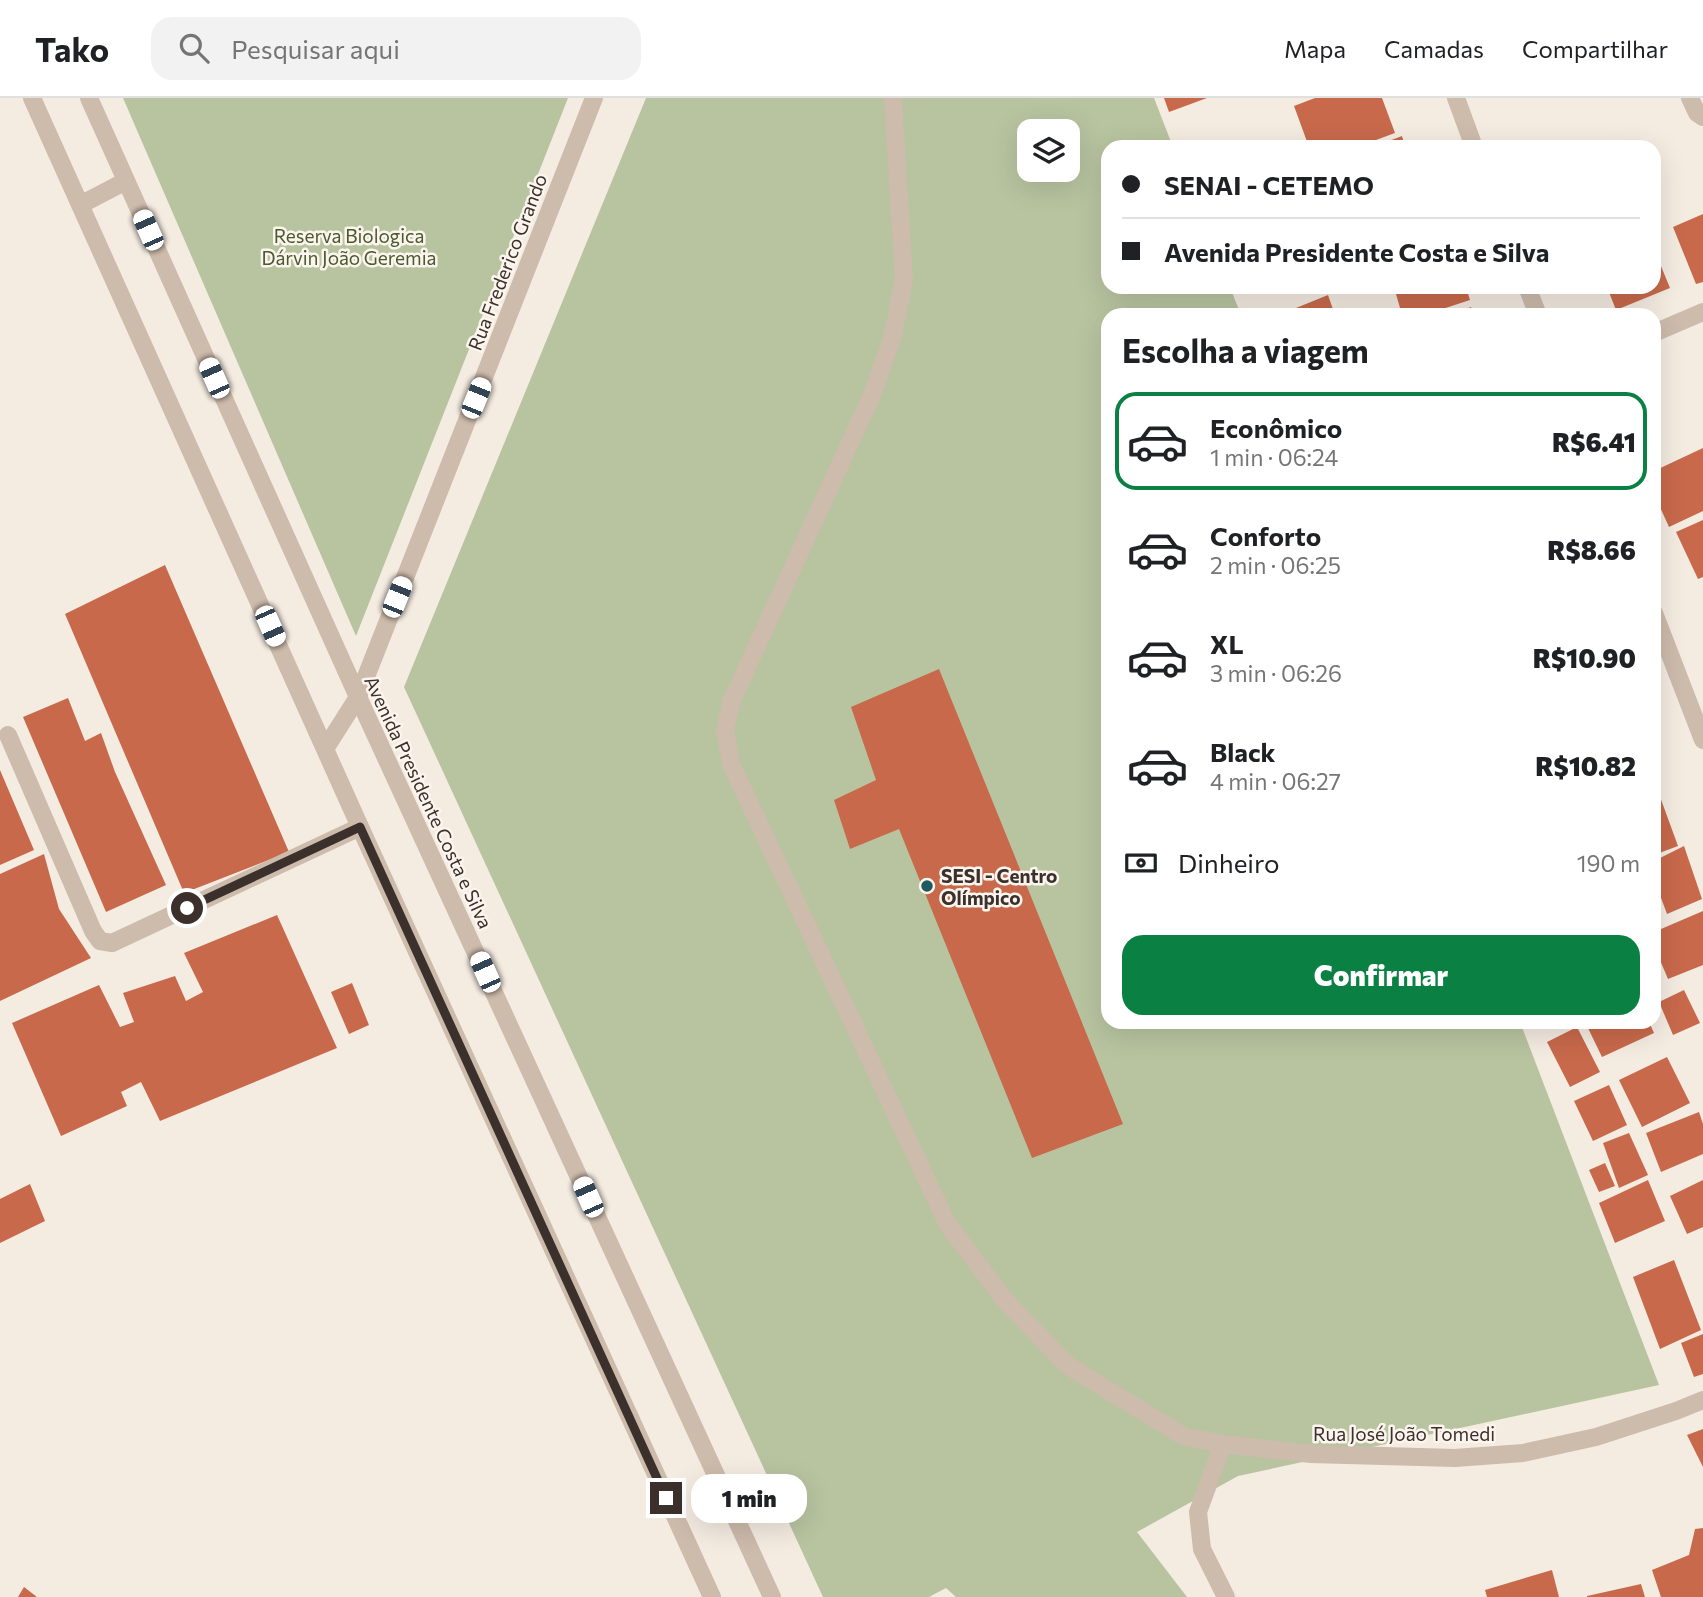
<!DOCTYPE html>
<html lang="pt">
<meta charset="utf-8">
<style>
:root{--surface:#fff;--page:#f2f2f2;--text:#202124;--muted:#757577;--line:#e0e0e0;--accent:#0b8043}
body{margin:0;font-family:Commissioner,sans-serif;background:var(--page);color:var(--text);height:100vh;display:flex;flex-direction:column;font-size:26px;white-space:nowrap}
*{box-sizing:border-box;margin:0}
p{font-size:23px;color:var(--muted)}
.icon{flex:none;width:38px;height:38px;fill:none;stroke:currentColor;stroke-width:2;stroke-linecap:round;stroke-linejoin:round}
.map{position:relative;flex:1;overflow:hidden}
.sheet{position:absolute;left:1101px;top:210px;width:560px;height:721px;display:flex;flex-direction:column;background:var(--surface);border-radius:21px;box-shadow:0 7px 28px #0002}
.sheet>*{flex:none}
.guide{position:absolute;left:1101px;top:42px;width:560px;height:154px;border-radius:21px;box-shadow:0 7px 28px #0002;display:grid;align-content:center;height:154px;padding:0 21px;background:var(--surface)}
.controls{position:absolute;left:1017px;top:21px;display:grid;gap:14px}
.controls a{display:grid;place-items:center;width:63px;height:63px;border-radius:14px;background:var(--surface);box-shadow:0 7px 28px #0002;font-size:35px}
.end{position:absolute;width:32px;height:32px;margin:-16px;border:9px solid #3b302b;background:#fff;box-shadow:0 0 0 4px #fff}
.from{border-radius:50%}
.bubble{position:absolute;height:49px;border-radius:21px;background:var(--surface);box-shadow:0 7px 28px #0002;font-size:23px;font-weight:800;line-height:49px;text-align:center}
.car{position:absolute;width:21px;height:42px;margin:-21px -10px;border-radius:9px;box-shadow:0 0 5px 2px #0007;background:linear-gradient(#fff 24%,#345 0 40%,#fff 0 76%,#345 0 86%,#fff 0)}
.guide b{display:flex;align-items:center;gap:24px;height:66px;font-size:26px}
.guide b+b{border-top:2px solid var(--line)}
.guide i{width:18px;height:18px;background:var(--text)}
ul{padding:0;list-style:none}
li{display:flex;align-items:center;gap:21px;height:98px;margin:0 14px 10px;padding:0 7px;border:4px solid transparent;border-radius:21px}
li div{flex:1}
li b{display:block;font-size:26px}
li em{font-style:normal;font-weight:800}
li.active{border-color:var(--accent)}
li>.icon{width:63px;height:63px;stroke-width:1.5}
h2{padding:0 21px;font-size:32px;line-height:84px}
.pay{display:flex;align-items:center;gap:18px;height:77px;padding:0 21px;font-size:26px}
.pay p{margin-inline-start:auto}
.button{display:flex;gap:14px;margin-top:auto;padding:14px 21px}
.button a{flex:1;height:80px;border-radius:21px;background:var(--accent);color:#fff;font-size:28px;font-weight:800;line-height:80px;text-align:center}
header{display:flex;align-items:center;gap:42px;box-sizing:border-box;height:98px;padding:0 35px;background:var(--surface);border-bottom:2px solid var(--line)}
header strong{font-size:33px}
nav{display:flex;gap:38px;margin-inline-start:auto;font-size:24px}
.search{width:490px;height:63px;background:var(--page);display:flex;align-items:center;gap:18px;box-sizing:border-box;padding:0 24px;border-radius:21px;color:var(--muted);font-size:26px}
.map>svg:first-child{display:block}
</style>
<header>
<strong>Tako</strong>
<div class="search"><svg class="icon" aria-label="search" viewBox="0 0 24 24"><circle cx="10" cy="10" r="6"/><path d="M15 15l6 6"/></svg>Pesquisar aqui</div>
<nav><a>Mapa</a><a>Camadas</a><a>Compartilhar</a></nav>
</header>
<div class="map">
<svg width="1703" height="1499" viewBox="0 0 1703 1499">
<rect width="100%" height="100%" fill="#f4ebe1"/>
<path fill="#b8c4a0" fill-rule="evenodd" d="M123 0H568L356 538Z
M646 0H1154L1173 49H1108V189H1230L1241 217H1108V924H1520L1659 1287 1238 1378 1137 1434 1187 1499H956L946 1490 929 1499H823L404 589ZM1029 33H1068V72H1029Z"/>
<path fill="#c8694b" d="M1164 0H1207L1169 14Z
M1315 0H1382L1395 35 1357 49H1309L1294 8Z
M1402 38 1405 49H1373Z
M1703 116V184L1696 186 1673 129Z
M1654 151 1670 190 1616 212 1607 189H1654Z
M1394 189H1466L1470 202 1424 217H1402Z
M1328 197 1335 217H1293L1291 212Z
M1471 209 1474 217H1452Z
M1703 350V413L1669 429 1654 396V373Z
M1703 422V479L1698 481 1676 434Z
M165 467 289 754 184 795 65 516Z
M939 571 1123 1026 1032 1060 899 731 850 751 834 702 876 682 851 609Z
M68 600 85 643 101 635 115 674 166 787 106 814 23 619Z
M0 672 34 752 0 767Z
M1659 696 1678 748 1654 757V698Z
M1684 748 1702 801 1667 816 1654 781V763Z
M44 756 59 811 91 860 0 903V776Z
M1703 813V867L1668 881 1654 848V834Z
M277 817 337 950 160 1023 141 984 121 994 127 1008 61 1038 12 925 99 887 120 929 134 924 123 895 175 878 186 903 203 894 184 855Z
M352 885 369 927 349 936 331 894Z
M1684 892 1700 925 1673 937 1659 904Z
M1595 924H1649L1654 935 1602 959 1587 928Z
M1577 929 1600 974 1570 989 1547 944Z
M1667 959 1690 1005 1642 1029 1619 982Z
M1609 987 1627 1027 1593 1043 1574 1003Z
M1699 1014 1703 1026V1056L1661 1074 1646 1035Z
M1629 1035 1648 1077 1619 1090 1603 1045Z
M1605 1065 1615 1088 1599 1094 1589 1072Z
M1648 1082 1665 1123 1615 1145 1599 1105Z
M1703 1082V1129L1687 1136 1670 1098Z
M30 1086 45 1123 0 1145V1101Z
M1674 1162 1701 1232 1660 1251 1633 1179Z
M1703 1236V1276L1694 1279 1681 1245Z
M1703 1331V1369L1687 1337Z
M1703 1430V1499H1661L1652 1472 1689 1457 1695 1431Z
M1552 1472 1559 1499H1487L1485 1492Z
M1641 1486 1645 1499H1587V1498Z
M24 1489 37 1499H18Z"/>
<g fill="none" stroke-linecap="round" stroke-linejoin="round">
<path stroke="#cdbbac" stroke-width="18" d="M32 0 360 729 712 1499
M89 0 358 599 772 1499
M893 0 904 182 892 241 871 299 732 602 725 631 731 666 947 1125 1003 1200 1067 1267 1183 1338 1223 1346 1311 1356 1455 1360 1523 1355 1596 1339 1676 1313 1703 1302
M1456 0 1474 49
M1690 0 1697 15 1703 19
M80 107 126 83
M1527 189 1538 217
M1654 235 1703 214
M1654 515 1703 642
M8 637 93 833 100 843 112 845 360 729
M325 651 358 599 594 0
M1223 1346 1198 1414 1202 1451 1226 1499"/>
</g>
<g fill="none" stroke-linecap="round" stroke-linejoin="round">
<path stroke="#3b302b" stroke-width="9" d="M187 810 360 729 666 1400"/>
</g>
<circle fill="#1f5a5e" stroke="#fbf5ee" stroke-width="2.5" cx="927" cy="788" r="7"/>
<g text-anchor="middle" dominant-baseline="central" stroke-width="5" stroke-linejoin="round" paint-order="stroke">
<g font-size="19" fill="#4a5a2e" stroke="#fbf5ee">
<text x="349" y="137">Reserva Biologica<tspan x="349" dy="22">Dárvin João Geremia</tspan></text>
</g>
<g font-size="19" fill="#3b302b" stroke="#fbf5ee">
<text transform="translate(507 164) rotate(-69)">Rua Frederico Grando</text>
<text transform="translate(429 704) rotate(65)">Avenida Presidente Costa e Silva</text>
<text x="1404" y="1335">Rua José João Tomedi</text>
</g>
<g font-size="19" font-weight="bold" fill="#3b302b" stroke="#fbf5ee" text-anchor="start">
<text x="941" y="777">SESI - Centro<tspan x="941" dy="22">Olímpico</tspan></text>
</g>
</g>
</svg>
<div class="controls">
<a><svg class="icon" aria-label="layers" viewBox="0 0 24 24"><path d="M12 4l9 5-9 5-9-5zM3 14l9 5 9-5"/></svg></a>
</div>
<i class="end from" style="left:187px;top:810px"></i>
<i class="end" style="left:666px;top:1400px"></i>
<div class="bubble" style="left:691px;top:1376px;width:116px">1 min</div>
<i class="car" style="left:148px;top:132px;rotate:336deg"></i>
<i class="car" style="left:214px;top:280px;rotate:336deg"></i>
<i class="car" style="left:476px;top:300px;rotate:22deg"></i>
<i class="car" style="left:397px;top:499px;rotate:22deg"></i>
<i class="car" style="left:270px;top:528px;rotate:156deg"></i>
<i class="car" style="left:485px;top:874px;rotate:336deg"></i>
<i class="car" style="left:588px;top:1099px;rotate:336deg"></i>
<div class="guide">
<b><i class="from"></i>SENAI - CETEMO</b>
<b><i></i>Avenida Presidente Costa e Silva</b>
</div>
<section class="sheet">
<h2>Escolha a viagem</h2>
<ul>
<li class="active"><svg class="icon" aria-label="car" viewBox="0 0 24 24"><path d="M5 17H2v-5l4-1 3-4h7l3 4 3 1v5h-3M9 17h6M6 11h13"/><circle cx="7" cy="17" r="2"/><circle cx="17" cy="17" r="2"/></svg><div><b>Econômico</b><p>1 min · 06:24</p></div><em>R$6.41</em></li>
<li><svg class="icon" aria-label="car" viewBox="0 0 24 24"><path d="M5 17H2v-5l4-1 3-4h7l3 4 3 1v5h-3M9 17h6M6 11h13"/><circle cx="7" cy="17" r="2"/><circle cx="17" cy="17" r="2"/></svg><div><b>Conforto</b><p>2 min · 06:25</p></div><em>R$8.66</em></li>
<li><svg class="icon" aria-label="car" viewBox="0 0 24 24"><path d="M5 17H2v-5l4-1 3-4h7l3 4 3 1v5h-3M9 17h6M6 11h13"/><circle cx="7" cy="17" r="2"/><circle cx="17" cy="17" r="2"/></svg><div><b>XL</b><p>3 min · 06:26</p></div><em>R$10.90</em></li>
<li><svg class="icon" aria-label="car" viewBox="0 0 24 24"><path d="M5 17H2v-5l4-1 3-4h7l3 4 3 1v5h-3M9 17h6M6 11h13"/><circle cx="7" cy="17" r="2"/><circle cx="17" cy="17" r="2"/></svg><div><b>Black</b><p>4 min · 06:27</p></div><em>R$10.82</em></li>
</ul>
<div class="pay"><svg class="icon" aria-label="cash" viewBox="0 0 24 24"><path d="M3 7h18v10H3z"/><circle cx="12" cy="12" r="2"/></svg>Dinheiro<p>190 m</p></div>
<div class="button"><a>Confirmar</a></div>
</section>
</div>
